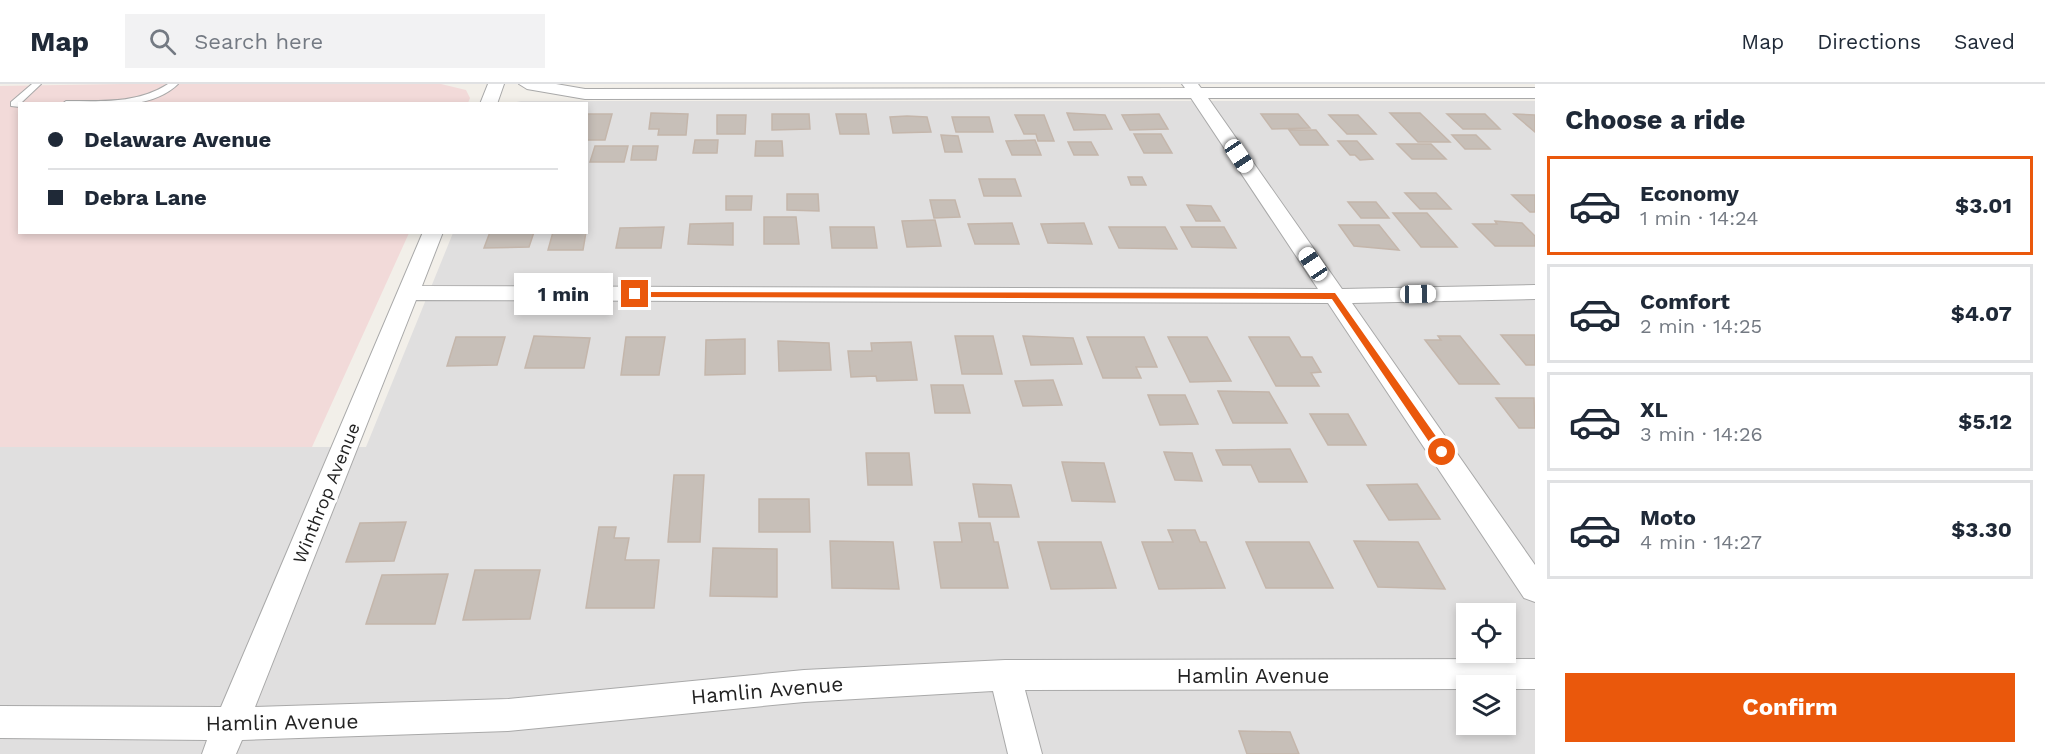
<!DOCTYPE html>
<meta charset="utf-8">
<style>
:root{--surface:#fff;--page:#f2f2f3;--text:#1f2937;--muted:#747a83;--line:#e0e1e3;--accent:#ea580c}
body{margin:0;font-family:"Work Sans",sans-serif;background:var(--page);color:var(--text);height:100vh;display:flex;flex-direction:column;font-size:22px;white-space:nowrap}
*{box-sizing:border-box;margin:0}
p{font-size:20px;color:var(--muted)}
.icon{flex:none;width:33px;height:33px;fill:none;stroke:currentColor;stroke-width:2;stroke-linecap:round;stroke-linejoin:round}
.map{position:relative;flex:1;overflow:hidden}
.side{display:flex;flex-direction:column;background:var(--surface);width:510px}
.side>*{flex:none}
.banner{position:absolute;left:18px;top:18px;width:570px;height:132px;border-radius:0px;box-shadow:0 3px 9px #0003;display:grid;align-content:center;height:132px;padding:0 30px;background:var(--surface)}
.fabs{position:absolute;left:1456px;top:519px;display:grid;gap:12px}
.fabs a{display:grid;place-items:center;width:60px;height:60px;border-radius:0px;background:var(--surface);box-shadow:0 3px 9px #0003;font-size:30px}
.end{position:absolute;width:27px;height:27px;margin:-14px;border:8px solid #ea580c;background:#fff;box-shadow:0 0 0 3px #fff}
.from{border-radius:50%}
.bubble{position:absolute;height:42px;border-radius:0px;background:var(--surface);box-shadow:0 3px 9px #0003;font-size:20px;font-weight:700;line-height:42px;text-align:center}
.car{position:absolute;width:18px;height:36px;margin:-18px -9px;border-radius:8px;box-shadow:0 0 4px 2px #0007;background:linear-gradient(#fff 24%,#345 0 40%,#fff 0 76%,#345 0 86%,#fff 0)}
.banner b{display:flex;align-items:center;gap:21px;height:57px;font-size:22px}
.banner b+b{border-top:2px solid var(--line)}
.banner i{width:15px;height:15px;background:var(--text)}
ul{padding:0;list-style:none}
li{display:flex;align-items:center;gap:18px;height:99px;margin:0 12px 9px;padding:0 18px;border:3px solid var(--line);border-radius:0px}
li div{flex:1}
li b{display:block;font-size:22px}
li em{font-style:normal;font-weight:700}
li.current{border-color:var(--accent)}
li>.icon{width:54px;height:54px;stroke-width:1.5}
h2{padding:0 30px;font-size:27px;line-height:72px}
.button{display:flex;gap:12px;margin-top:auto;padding:12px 30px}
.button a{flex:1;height:69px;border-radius:0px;background:var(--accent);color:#fff;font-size:24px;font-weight:700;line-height:69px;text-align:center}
header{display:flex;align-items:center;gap:36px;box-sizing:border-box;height:84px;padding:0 30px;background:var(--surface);border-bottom:2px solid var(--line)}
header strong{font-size:28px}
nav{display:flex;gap:33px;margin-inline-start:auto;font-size:21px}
.search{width:420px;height:54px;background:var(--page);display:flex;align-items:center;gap:15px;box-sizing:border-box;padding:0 21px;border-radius:0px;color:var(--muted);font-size:22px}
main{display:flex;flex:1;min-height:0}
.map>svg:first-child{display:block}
</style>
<header>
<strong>Map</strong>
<div class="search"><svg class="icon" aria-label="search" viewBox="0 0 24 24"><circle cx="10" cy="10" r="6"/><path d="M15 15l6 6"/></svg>Search here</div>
<nav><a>Map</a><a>Directions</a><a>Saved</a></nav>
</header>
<main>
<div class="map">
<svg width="1535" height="670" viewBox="0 0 1535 670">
<rect width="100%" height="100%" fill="#f2efe9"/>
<path fill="#e0dfdf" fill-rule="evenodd" d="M521 17H1535V670H0V363H366L453 149 586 148V20L512 19ZM1467 530H1506V568H1467ZM1467 602H1506V640H1467Z"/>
<path fill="#f2dad9" d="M121 0H441L466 6 470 14 468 19 20 20V148L409 149 312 363H0V2Z"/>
<path fill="#c7bfb8" stroke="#c4b6ab" stroke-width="1.5" d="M651 29 688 30 686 51H658L659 45H649Z
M1067 29 1105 31 1112 45 1074 46Z
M1390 29H1420L1450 58H1418Z
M586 30H612L605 56H586Z
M772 30H809L810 45 772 46Z
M836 30H866L869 50H840Z
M1159 30 1168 45 1130 46 1122 31Z
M1261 30H1298L1310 44 1272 45Z
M1447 30H1485L1500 45H1463Z
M1514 30 1535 31V48L1522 37Z
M717 31H746L745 50H717Z
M1015 31H1044L1054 57H1038L1036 50H1024Z
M1329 31H1358L1376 50H1347Z
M907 32 927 33 931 48 893 49 890 33Z
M952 33H989L993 48H956Z
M1289 46H1316L1328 61H1300Z
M1134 50H1161L1172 69H1144Z
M941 51 958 52 962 68H945Z
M1452 51H1476L1490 65H1465Z
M695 56H718L717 69H693Z
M1035 56 1041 71H1012L1006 57Z
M756 57H782L783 72H755Z
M1338 57H1357L1373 75 1360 76 1355 71H1350Z
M1068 58H1091L1098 71H1074Z
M1397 60H1431L1446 75H1412Z
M595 62H628L624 78H590Z
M633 62H658L656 76H631Z
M1128 93H1142L1146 101H1131Z
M979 95H1015L1021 112H984Z
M1405 109H1436L1451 125H1420Z
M787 110H818L819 127 787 126Z
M1512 111H1535V128H1530Z
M726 112H752L751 126H726Z
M930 116H955L960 133 934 134Z
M1348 118H1376L1389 134H1361Z
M1187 121 1211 122 1220 137H1196Z
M1393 129H1427L1457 163H1421Z
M764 133H796L799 160H764Z
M935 136 941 162 907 163 902 137Z
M1495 137 1522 139 1535 152V162H1495L1473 140H1497Z
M733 139V161L688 160 690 140Z
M1012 139 1019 160H975L968 140Z
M1084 139 1092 160 1048 159 1041 140Z
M1339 141H1379L1399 166 1354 162Z
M664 143 661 164H616L620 144Z
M830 143H874L877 164H832Z
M1109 143H1165L1177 165 1119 164Z
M1181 143H1224L1236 164 1192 163Z
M490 148H534L529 163 484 164Z
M553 148H586L583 166H548Z
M1501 251H1535V281H1526Z
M534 252 590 254 584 284H525Z
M955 252H993L1002 290H962Z
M1023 252 1073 254 1082 280 1031 281Z
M1438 252H1460L1499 300H1459L1425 256H1441Z
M456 253H505L497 281 447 282Z
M626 253H665L659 291H621Z
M1087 253H1144L1157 283H1136L1141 294H1103Z
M1168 253H1207L1231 297 1190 298Z
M1249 253H1289L1301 273H1312L1321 288 1311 289 1319 302H1276Z
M745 255V290L705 291 706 256Z
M778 257 829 259 831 286 779 287Z
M911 258 917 296 877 297 876 292 851 293 848 267H872L871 259Z
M1053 296 1062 321 1023 322 1015 297Z
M931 301H963L970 329H935Z
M1218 307 1269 308 1287 339H1233Z
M1148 311H1185L1198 340 1160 341Z
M1496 314H1534L1535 344H1519Z
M1310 330H1348L1366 361H1328Z
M1290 365 1307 398H1259L1251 381H1223L1216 366Z
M1164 368 1192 369 1202 397 1175 396Z
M866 369H909L912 401H868Z
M1062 378 1104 379 1115 418 1072 417Z
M674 391H704L700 458H668Z
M973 400 1011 401 1019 433H979Z
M1417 400 1440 435 1389 436 1367 401Z
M759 415H809L810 448H759Z
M406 438 394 477 346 478 360 439Z
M959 439H990L994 458H998L1008 504H941L934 458H962Z
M599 443H616L614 454H629L625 476H659L654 524H586Z
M1168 446H1195L1200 458H1206L1225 504 1159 505 1142 458H1173Z
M830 457 893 458 899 505 832 504Z
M1354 457 1418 458 1445 505 1378 503Z
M1038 458H1101L1116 504 1051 505Z
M1246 458H1309L1333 504H1266Z
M713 464 777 465V513L710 512Z
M475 486H540L530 535 463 536Z
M448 490 435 540H366L382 491Z
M1239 647 1290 648 1299 670H1247Z"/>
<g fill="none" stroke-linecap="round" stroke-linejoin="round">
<defs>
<path id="lane" d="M32 0H41L22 18 24 20H20V23L11 22V18Z
M168 0H178C149 28 99 20 62 20L66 17C102 17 137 20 168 0Z"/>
<path id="street" d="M488 0H504L497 20H480Z
M519 0H556L585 5 1185 4 1182 0H1198L1201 4H1535V14H1208L1342 205 1535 201V215L1352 219 1535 481V518L1524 514 1328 219 416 216 255 623 508 615 804 586 1005 576 1535 575V605H1506V602H1467V605L1025 606 1042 670H1008L993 607 804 618 508 647 242 656 236 670H202L207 656 0 654V622L221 623 423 148H443L422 202 1318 205 1191 14 585 15 527 5Z"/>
</defs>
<use href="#lane" stroke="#a9a9a9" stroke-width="2"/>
<use href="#street" stroke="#a9a9a9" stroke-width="2"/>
<use href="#lane" fill="#fff" fill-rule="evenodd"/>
<use href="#street" fill="#fff" fill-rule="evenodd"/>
</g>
<path fill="#ea580c" d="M632 208 1335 209 1447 368 1445 371H1438L1332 215 635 213Z"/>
<g text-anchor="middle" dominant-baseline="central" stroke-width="6" stroke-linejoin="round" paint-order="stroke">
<g font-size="18" fill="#222" stroke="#fff">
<text transform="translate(326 409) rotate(-68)">Winthrop Avenue</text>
</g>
<g font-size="21" fill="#222" stroke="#fff">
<text x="1253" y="591">Hamlin Avenue</text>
<text transform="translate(767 606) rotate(-5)">Hamlin Avenue</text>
<text transform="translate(282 638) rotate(-1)">Hamlin Avenue</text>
</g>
</g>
</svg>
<div class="fabs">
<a><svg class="icon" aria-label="locate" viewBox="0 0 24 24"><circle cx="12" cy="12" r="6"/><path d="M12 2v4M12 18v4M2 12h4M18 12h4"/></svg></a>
<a><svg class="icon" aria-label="layers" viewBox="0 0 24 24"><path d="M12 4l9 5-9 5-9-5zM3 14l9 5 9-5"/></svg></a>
</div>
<i class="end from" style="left:1442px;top:368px"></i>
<i class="end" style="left:635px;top:210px"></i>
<div class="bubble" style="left:514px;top:189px;width:99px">1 min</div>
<i class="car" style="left:1239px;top:72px;rotate:146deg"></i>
<i class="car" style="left:1313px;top:180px;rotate:326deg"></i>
<i class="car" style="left:1418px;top:210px;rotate:89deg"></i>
<div class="banner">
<b><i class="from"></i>Delaware Avenue</b>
<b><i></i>Debra Lane</b>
</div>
</div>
<section class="side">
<h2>Choose a ride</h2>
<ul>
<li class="current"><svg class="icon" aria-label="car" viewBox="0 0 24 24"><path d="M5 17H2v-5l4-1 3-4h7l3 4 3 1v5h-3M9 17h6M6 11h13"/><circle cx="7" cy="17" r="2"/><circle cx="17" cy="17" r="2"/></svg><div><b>Economy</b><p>1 min · 14:24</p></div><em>$3.01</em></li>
<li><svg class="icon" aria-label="car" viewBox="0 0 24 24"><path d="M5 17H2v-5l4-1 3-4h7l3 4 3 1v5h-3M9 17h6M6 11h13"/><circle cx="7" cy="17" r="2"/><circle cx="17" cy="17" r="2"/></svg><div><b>Comfort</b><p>2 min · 14:25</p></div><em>$4.07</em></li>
<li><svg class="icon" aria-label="car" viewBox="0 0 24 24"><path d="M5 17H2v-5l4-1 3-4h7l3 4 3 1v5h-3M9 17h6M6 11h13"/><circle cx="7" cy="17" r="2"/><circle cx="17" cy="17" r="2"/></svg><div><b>XL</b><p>3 min · 14:26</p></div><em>$5.12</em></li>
<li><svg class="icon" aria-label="car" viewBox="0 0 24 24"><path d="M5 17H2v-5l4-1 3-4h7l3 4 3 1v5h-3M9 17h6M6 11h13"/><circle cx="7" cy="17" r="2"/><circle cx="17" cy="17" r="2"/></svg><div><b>Moto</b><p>4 min · 14:27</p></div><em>$3.30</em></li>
</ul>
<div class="button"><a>Confirm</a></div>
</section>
</main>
